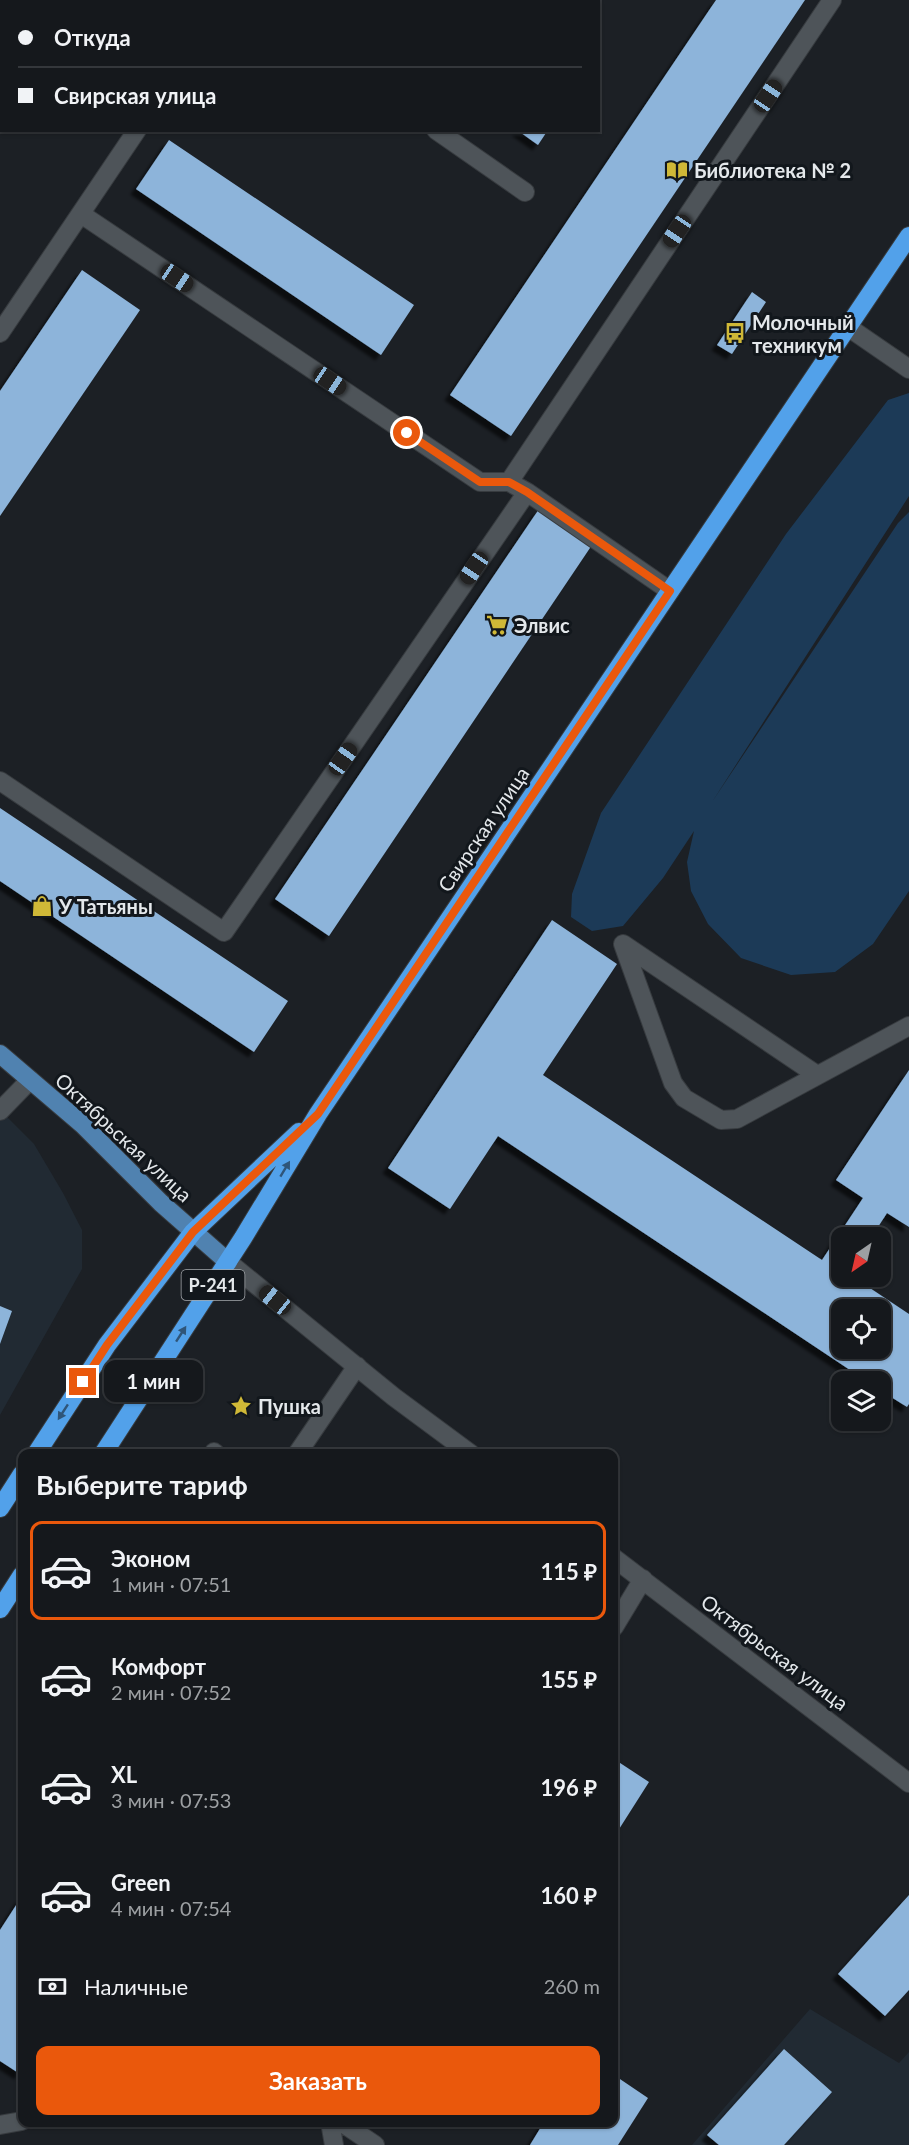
<!DOCTYPE html>
<html lang="ru">
<meta charset="utf-8">
<style>
:root{--surface:#15181c;--page:#1e2125;--text:#f1f3f6;--muted:#9da0a3;--line:#34373b;--accent:#ea580c}
body{margin:0;font-family:Lato,sans-serif;background:var(--page);color:var(--text);height:100vh;display:flex;flex-direction:column;font-size:22px;white-space:nowrap}
*{box-sizing:border-box;margin:0}
p{font-size:20px;color:var(--muted)}
.icon{flex:none;width:33px;height:33px;fill:none;stroke:currentColor;stroke-width:2;stroke-linecap:round;stroke-linejoin:round}
.map{position:relative;flex:1;overflow:hidden}
.panel{position:absolute;left:18px;top:1449px;width:600px;height:678px;display:flex;flex-direction:column;background:var(--surface);border-radius:12px;box-shadow:0 2px 4px #0004,0 0 0 2px var(--line)}
.panel>*{flex:none}
.banner{position:absolute;left:0px;top:0px;width:600px;height:132px;box-shadow:0 2px 4px #0004,0 0 0 2px var(--line);display:grid;align-content:center;height:132px;padding:0 18px;background:var(--surface)}
.needle{width:39px;rotate:214deg}
.controls{position:absolute;left:831px;top:1227px;display:grid;gap:12px}
.controls a{display:grid;place-items:center;width:60px;height:60px;border-radius:12px;background:var(--surface);box-shadow:0 2px 4px #0004,0 0 0 2px var(--line);font-size:30px}
.end{position:absolute;width:27px;height:27px;margin:-14px;border:8px solid #ea580c;background:#fff;box-shadow:0 0 0 3px #fff}
.from{border-radius:50%}
.bubble{position:absolute;height:42px;border-radius:12px;background:var(--surface);box-shadow:0 2px 4px #0004,0 0 0 2px var(--line);font-size:20px;font-weight:700;line-height:42px;text-align:center}
.car{position:absolute;width:18px;height:36px;margin:-18px -9px;border-radius:8px;box-shadow:0 0 4px 2px #0007;background:linear-gradient(#222 24%,#8ab4d8 0 40%,#222 0 76%,#8ab4d8 0 86%,#222 0)}
.banner b{display:flex;align-items:center;gap:21px;height:57px;font-size:22px}
.banner b+b{border-top:2px solid var(--line)}
.banner i{width:15px;height:15px;background:var(--text)}
ul{padding:0;list-style:none}
li{display:flex;align-items:center;gap:18px;height:99px;margin:0 12px 9px;padding:0 6px;border:3px solid transparent;border-radius:12px}
li div{flex:1}
li b{display:block;font-size:22px}
li em{font-style:normal;font-weight:700}
li.current{border-color:var(--accent)}
li>.icon{width:54px;height:54px;stroke-width:1.5}
h2{padding:0 18px;font-size:27px;line-height:72px}
.pay{display:flex;align-items:center;gap:15px;height:66px;padding:0 18px;font-size:22px}
.pay p{margin-inline-start:auto}
.cta{display:flex;gap:12px;margin-top:auto;padding:12px 18px}
.cta a{flex:1;height:69px;border-radius:12px;background:var(--accent);color:#fff;font-size:24px;font-weight:700;line-height:69px;text-align:center}
.map>svg:first-child{display:block}
</style>
<div class="map">
<svg width="909" height="2145" viewBox="0 0 909 2145">
<defs>
<filter id="shadow"><feDropShadow dx="-5.5" dy="5.5" stdDeviation="1.5" flood-color="#0009"/></filter>
</defs>
<rect width="100%" height="100%" fill="#1c2025"/>
<path fill="#212a33" d="M0 1110 34 1144 63 1193 82 1230V1269L0 1415Z
M810 2009 899 2063 909 2052V2145H692Z"/>
<path fill="#1c3a57" d="M909 393V496L712 802 898 523 909 512V891L873 944 835 972 791 975 741 958 708 924 691 891 687 862 694 831 663 878 623 926 592 931 571 917 572 894 601 813 786 534 888 400Z"/>
<path fill="#8db4da" fill-rule="evenodd" filter="url(#shadow)" d="M716 0H805L511 436 450 395Z
M517 130H548L538 145Z
M169 140 414 305 381 355 136 189Z
M82 270 140 310 0 516V391Z
M752 292 766 302 732 354 717 345Z
M539 509 592 545 329 936 275 899Z
M0 808 288 1001 254 1052 0 881Z
M552 920 617 964 543 1075 822 1260 863 1198 836 1180 909 1070V1227L887 1213 871 1238H842V1276H852L909 1314V1404L907 1407 880 1390V1382H868L498 1136 450 1209 388 1168ZM842 1310H880V1348H842Z
M0 1306 12 1311 0 1344Z
M614 1759 649 1782 614 1837Z
M909 1895V1990L885 2016 838 1974Z
M22 1896V2070L20 2074 0 2061V1930Z
M784 2049 832 2092 784 2145H719L707 2135Z
M614 2075 648 2098 618 2145H530L544 2122H614Z"/>
<g fill="none" stroke-linecap="round" stroke-linejoin="round">
<defs>
<path id="minor" d="M247 0 249 2
M224 2 225 0
M436 130 525 192
M81 214 480 482H509
M848 327 909 369
M0 333 137 130
M527 492 509 482 832 0
M0 781 224 932 527 492 670 591
M817 1075 623 944 673 1083 684 1098 721 1120 737 1119 909 1026
M0 1111 30 1080
M228 1262 394 1397 471 1454
M214 1452 216 1454
M297 1454 357 1366
M614 1558 909 1783
M614 1627 643 1579
M330 2122 334 2145
M341 2122 375 2145
M0 2125 22 2121"/>
<path id="major" d="M0 1054 83 1125 161 1203 228 1262"/>
<path id="highway" d="M36 1454 107 1345 193 1232 299 1132
M103 1454 243 1238 318 1114 909 236
M0 1508 22 1474
M0 1609 22 1575"/>
</defs>
<use href="#minor" stroke="#373b3f" stroke-width="20"/>
<use href="#major" stroke="#373b3f" stroke-width="20"/>
<use href="#highway" stroke="#373b3f" stroke-width="20"/>
<use href="#minor" stroke="#4e5459" stroke-width="18"/>
<use href="#major" stroke="#5082b0" stroke-width="18"/>
<use href="#highway" stroke="#52a1ea" stroke-width="18"/>
</g>
<defs><path id="oneway-solid" d="M-6-.8H1V-3.2L6.5 0L1 3.2V.8H-6Z" transform="scale(1.5)"/></defs>
<g fill="#2f5579">
<use href="#oneway-solid" transform="translate(285 1169) rotate(-59)"/>
<use href="#oneway-solid" transform="translate(181 1334) rotate(-57)"/>
<use href="#oneway-solid" transform="translate(63 1412) rotate(123)"/>
</g>
<g fill="none" stroke-linecap="round" stroke-linejoin="round">
<path stroke="#ea580c" stroke-width="8" d="M83 1382 107 1345 193 1232 318 1114 670 591 527 492 509 482H480L407 433"/>
</g>
<defs>
<symbol id="library-bare" viewBox="-9 -9 18 18"><path d="M-6-4Q-3-5.5-.7-3.5V5Q-3 3-6 4ZM6-4Q3-5.5 .7-3.5V5Q3 3 6 4Z" fill="#cfb837" stroke="#12171c" stroke-width="2.5" paint-order="stroke"/></symbol>
<symbol id="bus-bare" viewBox="-9 -9 18 18"><path d="M-5-6H5V4H4V6H2V4H-2V6H-4V4H-5ZM-3.5-4V0h7V-4ZM-3.5 1.2v1.5H-2V1.2ZM2 1.2v1.5H3.5V1.2Z" fill="#cfb837" stroke="#12171c" stroke-width="2.5" paint-order="stroke"/></symbol>
<symbol id="supermarket-bare" viewBox="-9 -9 18 18"><path d="M-6-5.5h2.5l.6 2H6L4.5 2H-2.5L-4.4-4H-6ZM-1.5 3.2a1.3 1.3 0 1 0 .1 0ZM3 3.2a1.3 1.3 0 1 0 .1 0Z" fill="#cfb837" stroke="#12171c" stroke-width="2.5" paint-order="stroke"/></symbol>
<symbol id="shop-bare" viewBox="-9 -9 18 18"><path d="M-5-2.5h2.3a2.7 3.5 0 0 1 5.4 0H5L5.5 6h-11ZM-1.5-2.5h3a1.5 2.3 0 0 0-3 0Z" fill="#cfb837" stroke="#12171c" stroke-width="2.5" paint-order="stroke"/></symbol>
<symbol id="sight-bare" viewBox="-9 -9 18 18"><path d="M0-6L1.8-2.2L6-1.7L2.9 1.2L3.7 5.4L0 3.3L-3.7 5.4L-2.9 1.2L-6-1.7L-1.8-2.2Z" fill="#cfb837" stroke="#12171c" stroke-width="2.5" paint-order="stroke"/></symbol>
</defs>
<g fill-rule="evenodd">
<use href="#library-bare" x="662" y="155" width="30" height="30"/>
<use href="#bus-bare" x="720" y="318" width="30" height="30"/>
<use href="#supermarket-bare" x="482" y="610" width="30" height="30"/>
<use href="#shop-bare" x="27" y="891" width="30" height="30"/>
<use href="#sight-bare" x="226" y="1391" width="30" height="30"/>
</g>
<g text-anchor="middle" dominant-baseline="central" stroke-width="6" stroke-linejoin="round" paint-order="stroke">
<rect fill="#12171c" stroke="#a5a9ad" stroke-width="1.5" x="181.5" y="1270" width="63" height="30" rx="4.5"/>
<g font-size="18" font-weight="bold" fill="#e4e8eb">
<text x="213" y="1285">Р-241</text>
</g>
<g font-size="20" font-weight="bold" fill="#e4e8eb" stroke="#12171c" text-anchor="start">
<text x="694" y="170">Библиотека № 2</text>
<text x="752" y="322">Молочный<tspan x="752" dy="23">техникум</tspan></text>
<text x="514" y="625">Элвис</text>
<text x="59" y="906">У Татьяны</text>
<text x="258" y="1406">Пушка</text>
</g>
<g font-size="20" fill="#e4e8eb" stroke="#12171c">
<text transform="translate(483 829) rotate(-56)">Свирская улица</text>
<text transform="translate(124 1137) rotate(43)">Октябрьская улица</text>
<text transform="translate(775 1652) rotate(37)">Октябрьская улица</text>
</g>
</g>
</svg>
<div class="controls">
<a><svg class="needle" viewBox="-14 -14 28 28"><path d="M0-13l5 13h-10z" fill="#e53935"/><path d="M0 13l5-13h-10z" fill="#9da0a3"/></svg></a>
<a><svg class="icon" aria-label="locate" viewBox="0 0 24 24"><circle cx="12" cy="12" r="6"/><path d="M12 2v4M12 18v4M2 12h4M18 12h4"/></svg></a>
<a><svg class="icon" aria-label="layers" viewBox="0 0 24 24"><path d="M12 4l9 5-9 5-9-5zM3 14l9 5 9-5"/></svg></a>
</div>
<i class="end from" style="left:407px;top:433px"></i>
<i class="end" style="left:83px;top:1382px"></i>
<div class="bubble" style="left:104px;top:1360px;width:99px">1 мин</div>
<i class="car" style="left:768px;top:96px;rotate:34deg"></i>
<i class="car" style="left:677px;top:231px;rotate:214deg"></i>
<i class="car" style="left:177px;top:278px;rotate:124deg"></i>
<i class="car" style="left:330px;top:381px;rotate:124deg"></i>
<i class="car" style="left:474px;top:568px;rotate:214deg"></i>
<i class="car" style="left:343px;top:759px;rotate:35deg"></i>
<i class="car" style="left:275px;top:1300px;rotate:309deg"></i>
<div class="banner">
<b><i class="from"></i>Откуда</b>
<b><i></i>Свирская улица</b>
</div>
<section class="panel">
<h2>Выберите тариф</h2>
<ul>
<li class="current"><svg class="icon" aria-label="car" viewBox="0 0 24 24"><path d="M5 17H2v-5l4-1 3-4h7l3 4 3 1v5h-3M9 17h6M6 11h13"/><circle cx="7" cy="17" r="2"/><circle cx="17" cy="17" r="2"/></svg><div><b>Эконом</b><p>1 мин · 07:51</p></div><em>115 ₽</em></li>
<li><svg class="icon" aria-label="car" viewBox="0 0 24 24"><path d="M5 17H2v-5l4-1 3-4h7l3 4 3 1v5h-3M9 17h6M6 11h13"/><circle cx="7" cy="17" r="2"/><circle cx="17" cy="17" r="2"/></svg><div><b>Комфорт</b><p>2 мин · 07:52</p></div><em>155 ₽</em></li>
<li><svg class="icon" aria-label="car" viewBox="0 0 24 24"><path d="M5 17H2v-5l4-1 3-4h7l3 4 3 1v5h-3M9 17h6M6 11h13"/><circle cx="7" cy="17" r="2"/><circle cx="17" cy="17" r="2"/></svg><div><b>XL</b><p>3 мин · 07:53</p></div><em>196 ₽</em></li>
<li><svg class="icon" aria-label="car" viewBox="0 0 24 24"><path d="M5 17H2v-5l4-1 3-4h7l3 4 3 1v5h-3M9 17h6M6 11h13"/><circle cx="7" cy="17" r="2"/><circle cx="17" cy="17" r="2"/></svg><div><b>Green</b><p>4 мин · 07:54</p></div><em>160 ₽</em></li>
</ul>
<div class="pay"><svg class="icon" aria-label="cash" viewBox="0 0 24 24"><path d="M3 7h18v10H3z"/><circle cx="12" cy="12" r="2"/></svg>Наличные<p>260 m</p></div>
<div class="cta"><a>Заказать</a></div>
</section>
</div>
